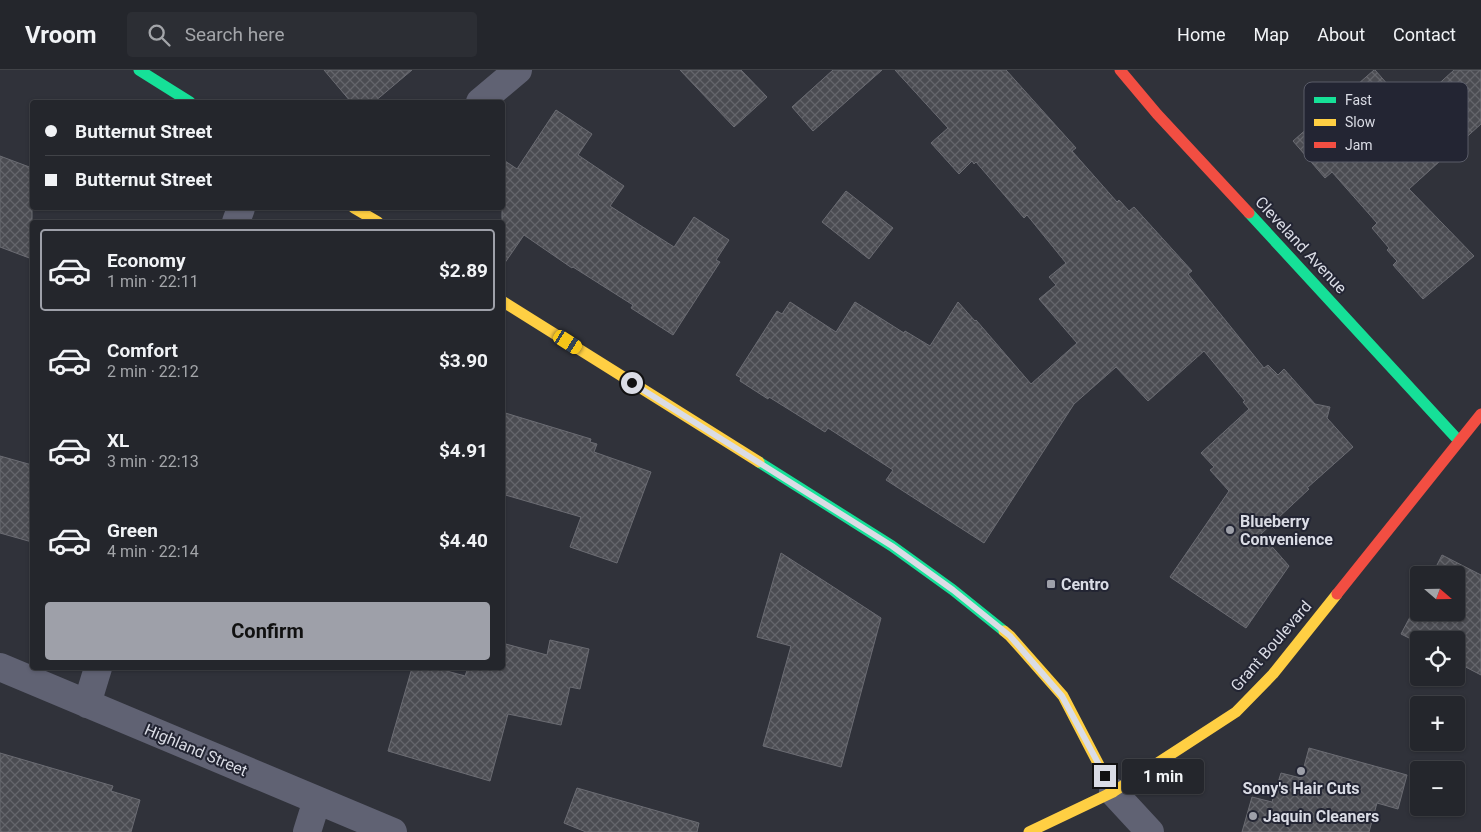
<!DOCTYPE html>
<meta charset="utf-8">
<style>
:root{--surface:#24262c;--page:#2c2e34;--text:#f1f3f6;--muted:#a3a5a9;--line:#414348;--accent:#9ea0a9}
body{margin:0;font-family:Roboto,sans-serif;background:var(--page);color:var(--text);height:100vh;display:flex;flex-direction:column;font-size:19px;white-space:nowrap}
*{box-sizing:border-box;margin:0}
p{font-size:16px;color:var(--muted)}
.icon{flex:none;width:28px;height:28px;fill:none;stroke:currentColor;stroke-width:2;stroke-linecap:round;stroke-linejoin:round}
.map{position:relative;flex:1;overflow:hidden}
.drawer{position:absolute;left:30px;top:150px;width:475px;height:450px;display:flex;flex-direction:column;background:var(--surface);border-radius:5px;box-shadow:0 1px 4px #0004,0 0 0 1px var(--line)}
.drawer>*{flex:none}
.hud{position:absolute;left:30px;top:30px;width:475px;height:110px;border-radius:5px;box-shadow:0 1px 4px #0004,0 0 0 1px var(--line);display:grid;align-content:center;height:110px;padding:0 15px;background:var(--surface)}
.needle{width:32px;rotate:110deg}
.tools{position:absolute;left:1410px;top:496px;display:grid;gap:10px}
.tools a{display:grid;place-items:center;width:55px;height:55px;border-radius:5px;background:var(--surface);box-shadow:0 1px 4px #0004,0 0 0 1px var(--line);font-size:25px}
.end{position:absolute;width:22px;height:22px;margin:-11px;border:6px solid #dadce5;background:#111;box-shadow:0 0 0 2px #111}
.from{border-radius:50%}
.bubble{position:absolute;height:35px;border-radius:5px;background:var(--surface);box-shadow:0 1px 4px #0004,0 0 0 1px var(--line);font-size:16px;font-weight:700;line-height:35px;text-align:center}
.car{position:absolute;width:15px;height:30px;margin:-15px -8px;border-radius:6px;box-shadow:0 0 4px 1px #0007;background:linear-gradient(#f5c518 24%,#345 0 40%,#f5c518 0 76%,#345 0 86%,#f5c518 0)}
.hud b{display:flex;align-items:center;gap:18px;height:48px;font-size:19px}
.hud b+b{border-top:1px solid var(--line)}
.hud i{width:12px;height:12px;background:var(--text)}
ul{padding:9px 0 0;list-style:none}
li{display:flex;align-items:center;gap:15px;height:82px;margin:0 10px 8px;padding:0 5px;border:2px solid transparent;border-radius:5px}
li div{flex:1}
li b{display:block;font-size:19px}
li em{font-style:normal;font-weight:700}
li.active{border-color:var(--accent)}
li>.icon{width:45px;height:45px;stroke-width:1.5}
.action{display:flex;gap:10px;margin-top:auto;padding:10px 15px}
.action a{flex:1;height:58px;border-radius:5px;background:var(--accent);color:#111;font-size:20px;font-weight:700;line-height:58px;text-align:center}
header{display:flex;align-items:center;gap:30px;box-sizing:border-box;height:70px;padding:0 25px;background:var(--surface);border-bottom:1px solid var(--line)}
header strong{font-size:24px}
nav{display:flex;gap:28px;margin-inline-start:auto;font-size:18px}
.search{width:350px;height:45px;background:var(--page);display:flex;align-items:center;gap:12px;box-sizing:border-box;padding:0 18px;border-radius:5px;color:var(--muted);font-size:19px}
.map>svg:first-child{display:block}
</style>
<header>
<strong>Vroom</strong>
<div class="search"><svg class="icon" aria-label="search" viewBox="0 0 24 24"><circle cx="10" cy="10" r="6"/><path d="M15 15l6 6"/></svg>Search here</div>
<nav><a>Home</a><a>Map</a><a>About</a><a>Contact</a></nav>
</header>
<div class="map">
<svg width="1481" height="762" viewBox="0 0 1481 762">
<defs>
<pattern id="building-cross-hatch" width="8" height="8" patternUnits="userSpaceOnUse" patternTransform="scale(1.25)"><rect width="8" height="8" fill="#4b4c52"/><path d="M0 0l8 8M0 8l8-8" fill="none" stroke="#64656b"/></pattern>
</defs>
<rect width="100%" height="100%" fill="#30323a"/>
<path fill="url(#building-cross-hatch)" stroke="#6b6c73" d="M324 0H412L374 32H351Z
M680 0H741L767 27 734 57Z
M833 0H882L813 61 792 37Z
M895 0H1006L1076 78 1072 81 1117 132 1119 130 1129 141 1134 137 1192 201 1188 204 1264 298 1268 295 1278 305 1284 299 1315 334 1330 337 1327 348 1353 377 1307 418 1309 419 1261 464 1289 496 1246 558 1170 507 1229 421 1210 400 1214 397 1201 383 1249 339 1243 332 1245 331 1204 281 1148 331 1116 297 1074 334 984 473 886 410 893 400 828 358 825 362 769 327 768 329 740 311 741 308 736 305 777 241 782 244 790 232 836 262 855 232 904 263 905 261 930 276 958 232 975 251 976 250 1031 314 1077 273 1039 229 1056 215 1049 207 1066 193 1027 145 1024 148 976 92 974 94 972 91 959 104 931 73 948 58Z
M1374 0H1375L1410 40 1454 0H1481V54L1409 119 1474 186 1423 229 1393 195 1397 191 1387 180 1389 178 1372 158 1377 153 1332 102 1325 108 1293 71Z
M556 40 592 64 578 85 624 116 610 136 674 177 694 147 729 170 716 190 720 192 673 265 631 238 633 235 573 197 572 198 524 165 502 197V89L517 99Z
M0 86 32 98V189L0 177Z
M846 121 893 158 869 189 822 152Z
M502 342 591 369 590 372 597 374 594 382 651 402 617 493 570 477 581 447 502 424Z
M0 386 32 395V472L0 463Z
M781 483 881 548 841 697 763 676 791 576 757 567Z
M1442 485 1481 505V605L1456 592V570H1419V573L1401 564 1419 530V542H1456V505H1432Z
M550 570 589 579 580 619 570 617 561 655 508 644 490 711 388 681 412 598H436L465 606 468 598H502V573L547 585Z
M1309 678 1407 705 1398 739 1377 733 1369 762H1242L1252 727 1272 732 1281 703 1301 708Z
M0 683 113 716 111 721 140 730 131 762H0Z
M577 718 699 753 697 762H586L564 753Z"/>
<g fill="none" stroke-linecap="round" stroke-linejoin="round">
<path stroke="#606273" stroke-width="28" d="M480 32 518 0
M236 152 241 138
M0 597 393 762
M87 634 98 598
M1113 722 1150 762
M307 762 317 730"/>
<path stroke="#16e098" stroke-width="11" d="M139 0 190 32
M1249 143 1459 371
M759 392 892 476 953 520 1004 561"/>
<path stroke="#ffcf43" stroke-width="11" d="M354 138 378 152
M502 231 759 392
M1004 561 1010 566 1063 626 1113 722
M1029 762 1113 722 1236 642 1273 604 1337 524"/>
<path stroke="#f24e42" stroke-width="11" d="M1120 0 1157 44 1249 143
M1337 524 1481 344"/>
</g>
<g fill="none" stroke-linecap="round" stroke-linejoin="round">
<path stroke="#dadce5" stroke-width="6" d="M632 313 892 476 953 520 1010 566 1062 626 1105 706"/>
</g>
<g fill="#9ea0a9" stroke="#232533" stroke-width="2">
<circle cx="1230" cy="460" r="5"/>
<rect x="1046" y="509" width="10" height="10" rx="2.5"/>
<circle cx="1301" cy="701" r="5"/>
<circle cx="1253" cy="746" r="5"/>
</g>
<g text-anchor="middle" dominant-baseline="central" stroke-width="4" stroke-linejoin="round" paint-order="stroke">
<g font-size="16" fill="#dadce5" stroke="#232533">
<text transform="translate(1301 175) rotate(47)">Cleveland Avenue</text>
<text transform="translate(1271 576) rotate(-49)">Grant Boulevard</text>
<text transform="translate(196 680) rotate(23)">Highland Street</text>
</g>
<g font-size="16" font-weight="bold" fill="#dadce5" stroke="#232533" text-anchor="start">
<text x="1240" y="451">Blueberry<tspan x="1240" dy="18">Convenience</tspan></text>
<text x="1061" y="514">Centro</text>
<text x="1301" y="718" text-anchor="middle">Sony's Hair Cuts</text>
<text x="1263" y="746">Jaquin Cleaners</text>
</g>
</g>
<rect x="1304" y="12" width="164" height="80" rx="8" fill="#232533" stroke="#5a5c68" stroke-width="1"/>
<rect x="1314" y="27" width="22" height="6" fill="#16e098"/>
<rect x="1314" y="49" width="22" height="7" fill="#ffcf43"/>
<rect x="1314" y="72" width="22" height="6" fill="#f24e42"/>
<g font-size="14" fill="#dadce5">
<text x="1345" y="35">Fast</text>
<text x="1345" y="57">Slow</text>
<text x="1345" y="80">Jam</text>
</g>
</svg>
<div class="tools">
<a><svg class="needle" viewBox="-14 -14 28 28"><path d="M0-13l5 13h-10z" fill="#e53935"/><path d="M0 13l5-13h-10z" fill="#a3a5a9"/></svg></a>
<a><svg class="icon" aria-label="locate" viewBox="0 0 24 24"><circle cx="12" cy="12" r="6"/><path d="M12 2v4M12 18v4M2 12h4M18 12h4"/></svg></a>
<a>+</a>
<a>−</a>
</div>
<i class="end from" style="left:632px;top:313px"></i>
<i class="end" style="left:1105px;top:706px"></i>
<div class="bubble" style="left:1122px;top:689px;width:82px">1 min</div>
<i class="car" style="left:568px;top:272px;rotate:122deg"></i>
<div class="hud">
<b><i class="from"></i>Butternut Street</b>
<b><i></i>Butternut Street</b>
</div>
<section class="drawer">
<ul>
<li class="active"><svg class="icon" aria-label="car" viewBox="0 0 24 24"><path d="M5 17H2v-5l4-1 3-4h7l3 4 3 1v5h-3M9 17h6M6 11h13"/><circle cx="7" cy="17" r="2"/><circle cx="17" cy="17" r="2"/></svg><div><b>Economy</b><p>1 min · 22:11</p></div><em>$2.89</em></li>
<li><svg class="icon" aria-label="car" viewBox="0 0 24 24"><path d="M5 17H2v-5l4-1 3-4h7l3 4 3 1v5h-3M9 17h6M6 11h13"/><circle cx="7" cy="17" r="2"/><circle cx="17" cy="17" r="2"/></svg><div><b>Comfort</b><p>2 min · 22:12</p></div><em>$3.90</em></li>
<li><svg class="icon" aria-label="car" viewBox="0 0 24 24"><path d="M5 17H2v-5l4-1 3-4h7l3 4 3 1v5h-3M9 17h6M6 11h13"/><circle cx="7" cy="17" r="2"/><circle cx="17" cy="17" r="2"/></svg><div><b>XL</b><p>3 min · 22:13</p></div><em>$4.91</em></li>
<li><svg class="icon" aria-label="car" viewBox="0 0 24 24"><path d="M5 17H2v-5l4-1 3-4h7l3 4 3 1v5h-3M9 17h6M6 11h13"/><circle cx="7" cy="17" r="2"/><circle cx="17" cy="17" r="2"/></svg><div><b>Green</b><p>4 min · 22:14</p></div><em>$4.40</em></li>
</ul>
<div class="action"><a>Confirm</a></div>
</section>
</div>
